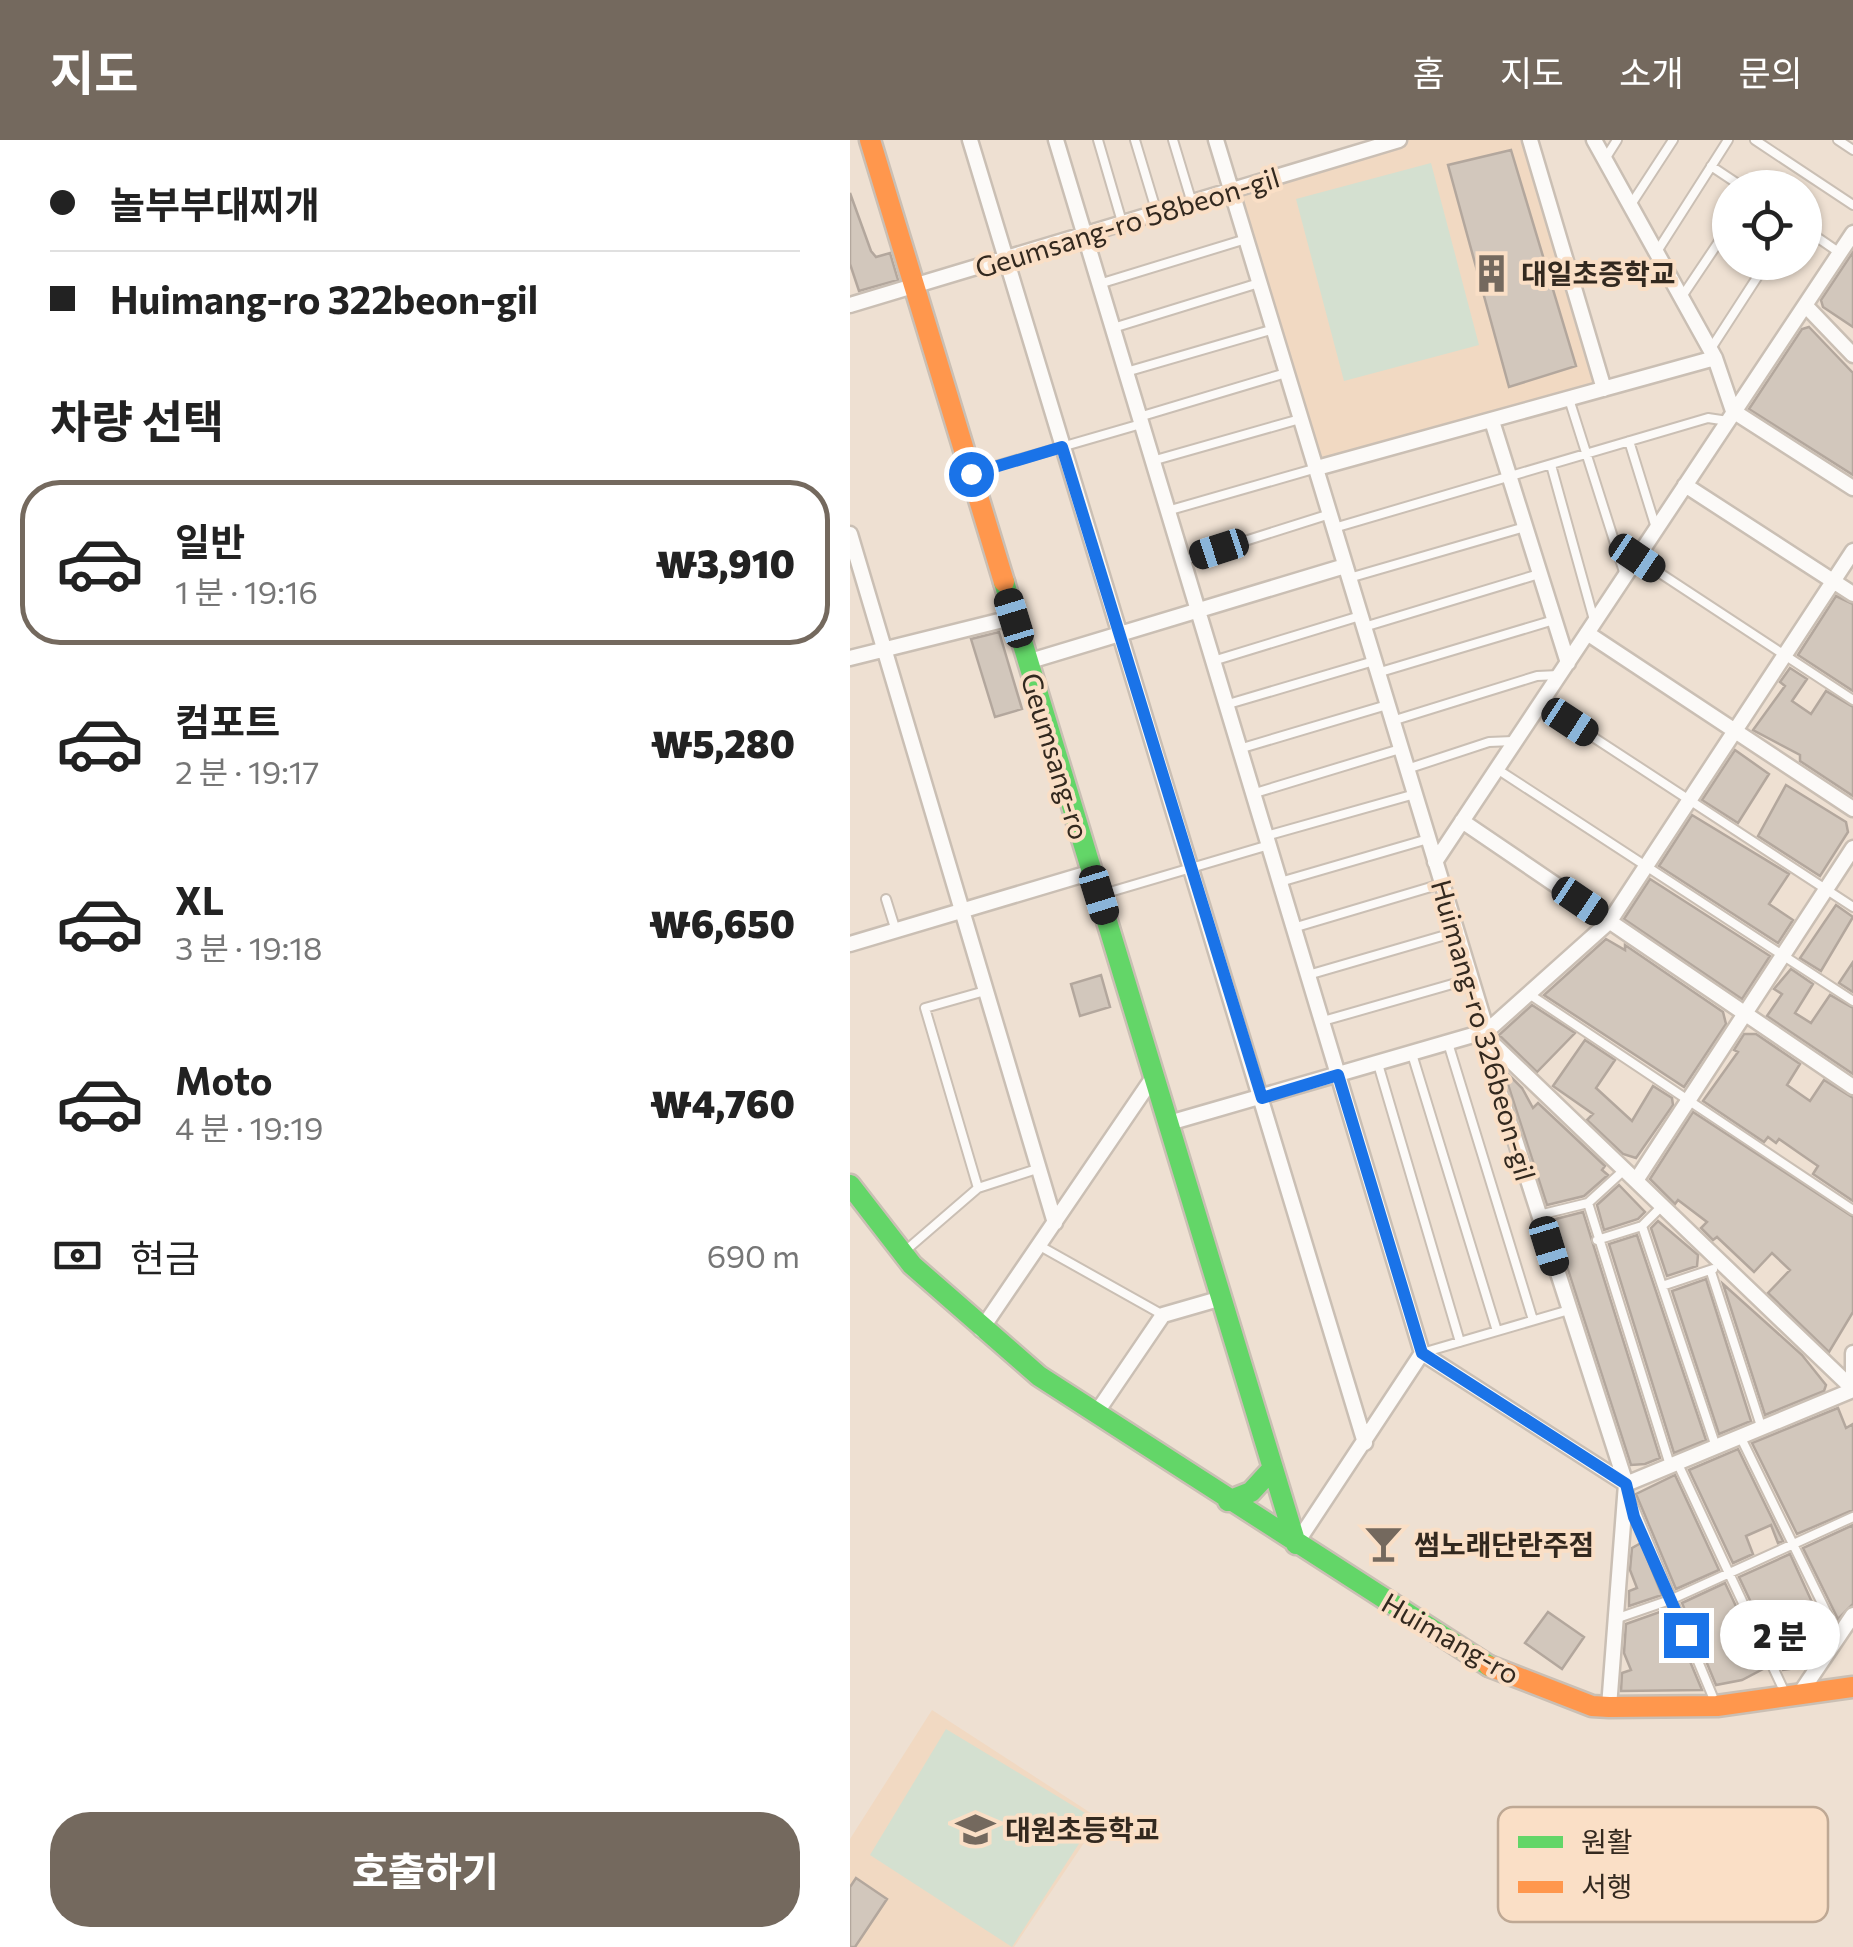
<!DOCTYPE html>
<html lang="ko">
<meta charset="utf-8">
<style>
:root{--surface:#fff;--page:#f2f2f2;--text:#222;--muted:#767676;--line:#e0e0e0;--accent:#74695e}
body{margin:0;font-family:Commissioner,"Noto Sans KR",sans-serif;background:var(--page);color:var(--text);height:100vh;display:flex;flex-direction:column;font-size:38px;white-space:nowrap}
*{box-sizing:border-box;margin:0}
p{font-size:32px;color:var(--muted)}
.icon{flex:none;width:55px;height:55px;fill:none;stroke:currentColor;stroke-width:2;stroke-linecap:round;stroke-linejoin:round}
.map{position:relative;flex:1;overflow:hidden}
.drawer{display:flex;flex-direction:column;background:var(--surface);width:850px}
.drawer>*{flex:none}
.hud{display:grid;align-content:center;height:220px;padding:0 50px;background:var(--surface)}
.fabs{position:absolute;left:862px;top:30px;display:grid;gap:20px}
.fabs a{display:grid;place-items:center;width:110px;height:110px;border-radius:50%;background:var(--surface);box-shadow:0 2px 8px #0004;font-size:50px}
.end{position:absolute;width:45px;height:45px;margin:-22px;border:12px solid #1a73e8;background:#fff;box-shadow:0 0 0 5px #fff}
.from{border-radius:50%}
.bubble{position:absolute;height:70px;border-radius:35px;background:var(--surface);box-shadow:0 2px 8px #0004;font-size:32px;font-weight:800;line-height:70px;text-align:center}
.car{position:absolute;width:30px;height:60px;margin:-30px -15px;border-radius:12px;box-shadow:0 0 8px 2px #0007;background:linear-gradient(#222 24%,#8ab4d8 0 40%,#222 0 76%,#8ab4d8 0 86%,#222 0)}
.hud b{display:flex;align-items:center;gap:35px;height:95px;font-size:38px}
.hud b+b{border-top:2px solid var(--line)}
.hud i{width:25px;height:25px;background:var(--text)}
ul{padding:0;list-style:none}
li{display:flex;align-items:center;gap:30px;height:165px;margin:0 20px 15px;padding:0 30px;border:5px solid transparent;border-radius:40px}
li div{flex:1}
li b{display:block;font-size:38px}
li em{font-style:normal;font-weight:800}
li.current{border-color:var(--accent)}
li>.icon{width:90px;height:90px;stroke-width:1.5}
h2{padding:0 50px;font-size:45px;line-height:120px}
.pay{display:flex;align-items:center;gap:25px;height:110px;padding:0 50px;font-size:38px}
.pay p{margin-inline-start:auto}
.primary-button{display:flex;gap:20px;margin-top:auto;padding:20px 50px}
.primary-button a{flex:1;height:115px;border-radius:40px;background:var(--accent);color:#fff;font-size:40px;font-weight:800;line-height:115px;text-align:center}
header{display:flex;align-items:center;gap:60px;box-sizing:border-box;height:140px;padding:0 50px;background:var(--accent);color:#fff}
header strong{font-size:48px}
nav{display:flex;gap:55px;margin-inline-start:auto;font-size:35px}
main{display:flex;flex:1;min-height:0}
.map>svg:first-child{display:block}
</style>
<header>
<strong>지도</strong>
<nav><a>홈</a><a>지도</a><a>소개</a><a>문의</a></nav>
</header>
<main>
<section class="drawer">
<div class="hud">
<b><i class="from"></i>놀부부대찌개</b>
<b><i></i>Huimang-ro 322beon-gil</b>
</div>
<h2>차량 선택</h2>
<ul>
<li class="current"><svg class="icon" aria-label="car" viewBox="0 0 24 24"><path d="M5 17H2v-5l4-1 3-4h7l3 4 3 1v5h-3M9 17h6M6 11h13"/><circle cx="7" cy="17" r="2"/><circle cx="17" cy="17" r="2"/></svg><div><b>일반</b><p>1 분 · 19:16</p></div><em>₩3,910</em></li>
<li><svg class="icon" aria-label="car" viewBox="0 0 24 24"><path d="M5 17H2v-5l4-1 3-4h7l3 4 3 1v5h-3M9 17h6M6 11h13"/><circle cx="7" cy="17" r="2"/><circle cx="17" cy="17" r="2"/></svg><div><b>컴포트</b><p>2 분 · 19:17</p></div><em>₩5,280</em></li>
<li><svg class="icon" aria-label="car" viewBox="0 0 24 24"><path d="M5 17H2v-5l4-1 3-4h7l3 4 3 1v5h-3M9 17h6M6 11h13"/><circle cx="7" cy="17" r="2"/><circle cx="17" cy="17" r="2"/></svg><div><b>XL</b><p>3 분 · 19:18</p></div><em>₩6,650</em></li>
<li><svg class="icon" aria-label="car" viewBox="0 0 24 24"><path d="M5 17H2v-5l4-1 3-4h7l3 4 3 1v5h-3M9 17h6M6 11h13"/><circle cx="7" cy="17" r="2"/><circle cx="17" cy="17" r="2"/></svg><div><b>Moto</b><p>4 분 · 19:19</p></div><em>₩4,760</em></li>
</ul>
<div class="pay"><svg class="icon" aria-label="cash" viewBox="0 0 24 24"><path d="M3 7h18v10H3z"/><circle cx="12" cy="12" r="2"/></svg>현금<p>690 m</p></div>
<div class="primary-button"><a>호출하기</a></div>
</section>
<div class="map">
<svg width="1003" height="1807" viewBox="0 0 1003 1807">
<rect width="100%" height="100%" fill="#eee0d2"/>
<path fill="#f1d9c2" d="M555 0H679L752 247 468 323 388 53Z
M82 1570 250 1679 164 1807H0V1699Z"/>
<path fill="#d4e0d0" d="M581 23 629 205 494 241 446 59Z
M96 1589 245 1679 162 1807 20 1715Z"/>
<path fill="#d2c7bc" stroke="#b3a79d" stroke-width="2.5" d="M661 10 726 226 659 247 598 25Z
M0 53 21 111 26 117 40 113 48 140 9 151 0 124Z
M1003 112V187L973 167 971 160Z
M959 187 1003 233V335L899 269 952 189Z
M986 456 1003 464V551L948 515Z
M149 492 172 569 145 577 121 499Z
M940 528 957 539 942 561 961 574 976 551 1003 567V656L950 621V615L903 590 935 546 930 542Z
M885 610 919 634 888 683 852 660Z
M936 645 996 682 998 692 970 736 908 696Z
M842 675 939 734 919 764 943 780 928 803 809 726Z
M800 739 920 816 892 859 774 779Z
M986 765 1003 777 971 831 950 818Z
M756 799 775 810V805L873 872 876 884 834 947 694 855Z
M1003 822V852L989 843Z
M941 829 963 844 945 873 961 883 980 855 1003 868V934L917 876 932 854 924 849Z
M251 835 260 867 230 876 221 844Z
M682 865 725 893 687 932 649 895Z
M894 894H906L950 924 937 945 960 961 974 940 1003 958V1061L963 1034 968 1026 952 1015 929 999 926 1003 918 997 914 1002 853 961 888 912 884 910Z
M735 900 765 920 746 948 782 981 803 946 822 958 823 965 786 1018 773 1014 737 980 743 974 703 946Z
M653 929 672 948 683 968 688 963 755 1026 752 1030 758 1035 734 1056 697 1065Z
M843 972 1003 1077V1172L979 1212 918 1153 940 1130 922 1113 904 1132 867 1097 863 1100 851 1088 857 1082 828 1060 825 1064 800 1039Z
M769 1045 795 1072 788 1079 754 1090 747 1065Z
M733 1072 810 1318 795 1324 781 1325 702 1080Z
M808 1081 848 1115 847 1126 817 1136 801 1088Z
M787 1095 856 1300 824 1313 759 1104Z
M856 1139 901 1281 869 1294 822 1151Z
M873 1144 952 1215 976 1245 974 1251 915 1275Z
M988 1268 996 1288 1003 1284V1370L947 1394 902 1303Z
M888 1309 933 1401 928 1403 921 1385 896 1396 903 1414 883 1423 839 1330Z
M825 1335 869 1430 826 1449 786 1354Z
M1003 1385V1464L988 1479 953 1408Z
M791 1403 812 1455 779 1466V1451L787 1448 780 1430 782 1408Z
M940 1414 977 1495 953 1527 933 1530 889 1437Z
M875 1443 915 1528 892 1540 866 1545 832 1463Z
M818 1469 852 1550 771 1551 772 1533 781 1530 774 1513 776 1484Z
M698 1472 734 1497 712 1529 675 1503Z
M6 1738 37 1759 5 1807H0V1747Z"/>
<g fill="none" stroke-linecap="round" stroke-linejoin="round">
<defs>
<path id="lane" d="M248 0 272 82
M285 0 307 73
M323 0 342 63
M905 0 1003 65
M988 0 1003 10
M755 19 767 0
M861 26 894 48
M780 66 823 0
M955 89 990 113
M806 113 878 0
M249 144 396 99
M831 158 880 85
M263 188 409 143
M860 210 917 122
M276 232 424 189
M719 259 775 435
M289 277 436 233
M779 301 806 388
M302 321 450 279
M701 325 744 480
M125 332 291 284
M317 371 467 328
M484 388 858 278 878 281
M787 418 1003 560
M332 421 480 374
M499 438 675 387
M514 487 689 434
M363 521 510 476
M527 533 704 480
M691 563 1003 767
M375 565 524 521
M542 581 687 536 709 535
M389 609 537 565
M557 629 639 602 663 601
M647 629 1003 861
M402 654 550 609
M416 696 565 654
M430 742 578 699
M253 754 419 705
M36 759 46 791
M443 788 591 744
M458 835 606 792
M679 854 1003 1070
M473 881 620 839
M598 903 683 1180
M562 914 647 1191
M528 924 610 1202
M128 1048 75 868 135 851
M738 1063 820 1325
M689 1075 738 1063 773 1031
M792 1086 866 1307
M747 1100 792 1086 812 1066
M190 1106 313 1175
M55 1111 128 1048 190 1028
M861 1132 912 1289
M812 1146 863 1129
M572 1213 719 1170
M891 1298 988 1496
M827 1322 935 1553
M780 1358 865 1562
M765 1479 820 1460 1003 1377"/>
<path id="street" d="M120 0 515 1303
M206 0 572 1213 776 1344
M366 0 637 891 639 919 776 1344 759 1567
M680 0 754 249
M744 0 865 218 883 271 1003 348
M0 165 549 0
M955 165 1003 215
M642 281 718 523
M467 328 865 218
M835 345 1003 454
M0 394 205 1083
M737 493 1003 669
M0 518 165 477
M177 522 495 426
M612 681 1003 947
M585 722 1003 93
M0 804 242 732
M638 899 1003 1249
M319 983 637 891 760 781 1003 411
M787 1039 1003 708
M131 1190 304 936
M1003 1213V1247
M247 1272 313 1175 372 1158
M776 1344 1003 1250
M446 1404 572 1213
M951 1552 1003 1475"/>
<path id="fast" d="M154 442 446 1404
M0 1045 62 1125 189 1236 639 1526
M378 1361 401 1352 423 1328"/>
<path id="slow" d="M20 0 154 442
M639 1526 742 1566 759 1567 867 1566 1003 1547"/>
</defs>
<use href="#lane" stroke="#cabfb4" stroke-width="12"/>
<use href="#street" stroke="#cabfb4" stroke-width="19"/>
<use href="#fast" stroke="#cabfb4" stroke-width="25"/>
<use href="#slow" stroke="#cabfb4" stroke-width="25"/>
<use href="#lane" stroke="#fcfaf8" stroke-width="8"/>
<use href="#street" stroke="#fcfaf8" stroke-width="14"/>
<use href="#fast" stroke="#63d668" stroke-width="20"/>
<use href="#slow" stroke="#ff974d" stroke-width="20"/>
</g>
<g fill="none" stroke-linecap="round" stroke-linejoin="round">
<path stroke="#1a73e8" stroke-width="12" d="M121 334 212 307 412 958 488 935 572 1213 776 1344 784 1377 836 1495"/>
</g>
<defs>
<symbol id="building-bare" viewBox="-9 -9 18 18"><path d="M-4-6H4V6H1V3H-1V6H-4ZM-2.5-4.3h1.7v1.8h-1.7ZM.8-4.3h1.7v1.8H.8ZM-2.5-1h1.7V.8h-1.7ZM.8-1h1.7V.8H.8Z" fill="#74695e" stroke="#fadfc6" stroke-width="2.5" paint-order="stroke"/></symbol>
<symbol id="bar-bare" viewBox="-9 -9 18 18"><path d="M-6-5H6L.8 .8V4.5H3.5V6h-7V4.5H-.8V.8Z" fill="#74695e" stroke="#fadfc6" stroke-width="2.5" paint-order="stroke"/></symbol>
<symbol id="school-bare" viewBox="-9 -9 18 18"><path d="M0-5L7-2L0 1L-7-2ZM-4 1L0 2.5L4 1V4Q0 6-4 4Z" fill="#74695e" stroke="#fadfc6" stroke-width="2.5" paint-order="stroke"/></symbol>
</defs>
<g fill-rule="evenodd">
<use href="#building-bare" x="614" y="106" width="55" height="55"/>
<use href="#bar-bare" x="506" y="1376" width="55" height="55"/>
<use href="#school-bare" x="98" y="1662" width="55" height="55"/>
</g>
<g text-anchor="middle" dominant-baseline="central" stroke-width="8" stroke-linejoin="round" paint-order="stroke">
<g font-size="28" fill="#33291f" stroke="#fadfc6">
<text transform="translate(277 82) rotate(-17)">Geumsang-ro 58beon-gil</text>
<text transform="translate(206 616) rotate(73)">Geumsang-ro</text>
<text transform="translate(634 890) rotate(74)">Huimang-ro 326beon-gil</text>
<text transform="translate(601 1498) rotate(30)">Huimang-ro</text>
</g>
<g font-size="28" font-weight="bold" fill="#33291f" stroke="#fadfc6" text-anchor="start">
<text x="671" y="133">대일초증학교</text>
<text x="564" y="1404">썸노래단란주점</text>
<text x="155" y="1689">대원초등학교</text>
</g>
</g>
<rect x="648" y="1667" width="330" height="115" rx="15" fill="#fadfc6" stroke="#bea894" stroke-width="2.5"/>
<rect x="668" y="1696" width="45" height="12" fill="#63d668"/>
<rect x="668" y="1741" width="45" height="12" fill="#ff974d"/>
<g font-size="28" fill="#33291f">
<text x="731" y="1712">원활</text>
<text x="731" y="1757">서행</text>
</g>
</svg>
<div class="fabs">
<a><svg class="icon" aria-label="locate" viewBox="0 0 24 24"><circle cx="12" cy="12" r="6"/><path d="M12 2v4M12 18v4M2 12h4M18 12h4"/></svg></a>
</div>
<i class="end from" style="left:121px;top:334px"></i>
<i class="end" style="left:836px;top:1495px"></i>
<div class="bubble" style="left:870px;top:1460px;width:120px">2 분</div>
<i class="car" style="left:369px;top:409px;rotate:252deg"></i>
<i class="car" style="left:787px;top:418px;rotate:124deg"></i>
<i class="car" style="left:164px;top:478px;rotate:343deg"></i>
<i class="car" style="left:720px;top:582px;rotate:123deg"></i>
<i class="car" style="left:249px;top:755px;rotate:163deg"></i>
<i class="car" style="left:730px;top:761px;rotate:124deg"></i>
<i class="car" style="left:699px;top:1106px;rotate:163deg"></i>
</div>
</main>
